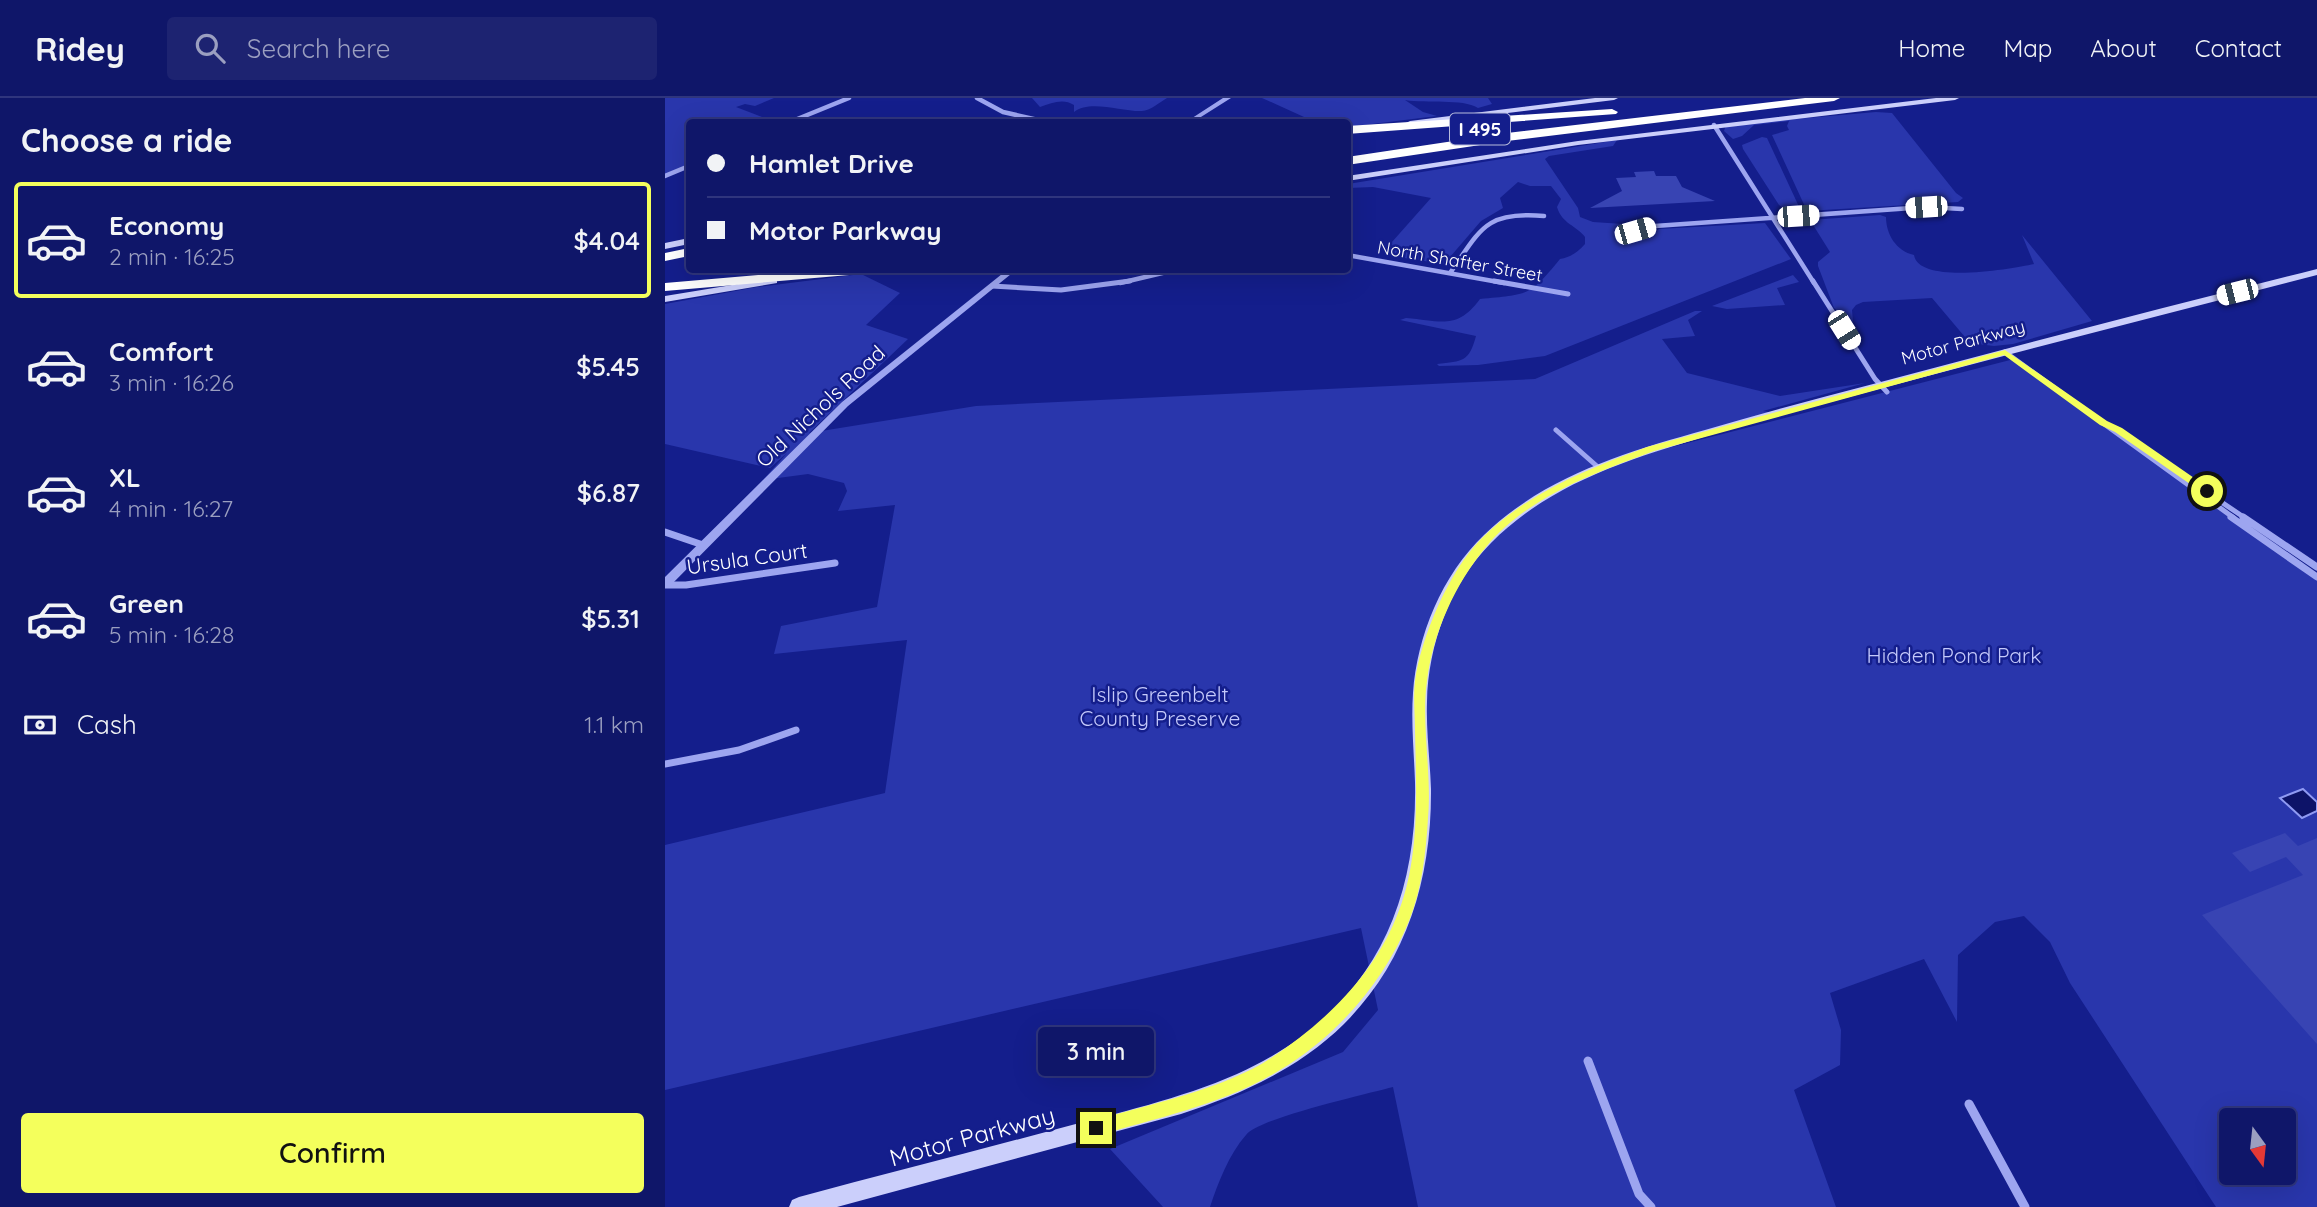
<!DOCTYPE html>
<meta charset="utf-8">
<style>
:root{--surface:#0f1669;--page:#1d2371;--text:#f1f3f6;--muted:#9b9fc0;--line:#2f357d;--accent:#f4ff5c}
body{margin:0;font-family:Quicksand,sans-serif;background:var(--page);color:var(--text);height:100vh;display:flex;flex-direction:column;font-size:26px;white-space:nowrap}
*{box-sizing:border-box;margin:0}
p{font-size:23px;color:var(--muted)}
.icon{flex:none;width:38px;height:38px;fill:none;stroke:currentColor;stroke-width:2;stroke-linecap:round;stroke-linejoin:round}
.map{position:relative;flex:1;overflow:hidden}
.side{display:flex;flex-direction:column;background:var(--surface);width:665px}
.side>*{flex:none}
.top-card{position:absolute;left:21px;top:21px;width:665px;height:154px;border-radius:7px;box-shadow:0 7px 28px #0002,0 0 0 2px var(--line);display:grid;align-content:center;height:154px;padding:0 21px;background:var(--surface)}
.needle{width:46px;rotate:165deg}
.buttons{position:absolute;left:1554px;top:1010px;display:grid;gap:14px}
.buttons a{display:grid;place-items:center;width:77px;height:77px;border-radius:7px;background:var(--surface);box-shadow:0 7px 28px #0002,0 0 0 2px var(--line);font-size:35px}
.end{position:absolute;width:32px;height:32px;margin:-16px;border:9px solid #f4ff5c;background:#111;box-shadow:0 0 0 4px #111}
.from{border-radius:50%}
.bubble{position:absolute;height:49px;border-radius:7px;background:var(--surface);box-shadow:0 7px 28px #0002,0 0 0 2px var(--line);font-size:23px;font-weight:600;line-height:49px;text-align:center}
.car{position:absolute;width:21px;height:42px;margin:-21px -10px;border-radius:9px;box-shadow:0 0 5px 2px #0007;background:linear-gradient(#fff 24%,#345 0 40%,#fff 0 76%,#345 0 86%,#fff 0)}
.top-card b{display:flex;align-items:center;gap:24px;height:66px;font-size:26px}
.top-card b+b{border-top:2px solid var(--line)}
.top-card i{width:18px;height:18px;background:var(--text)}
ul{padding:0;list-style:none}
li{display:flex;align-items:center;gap:21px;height:116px;margin:0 14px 10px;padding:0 7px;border:4px solid transparent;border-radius:7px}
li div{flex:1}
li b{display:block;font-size:26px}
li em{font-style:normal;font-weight:600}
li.active{border-color:var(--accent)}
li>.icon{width:63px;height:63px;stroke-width:1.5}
h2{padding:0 21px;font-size:32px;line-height:84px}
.pay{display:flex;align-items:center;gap:18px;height:77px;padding:0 21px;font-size:26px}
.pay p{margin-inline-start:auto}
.primary-button{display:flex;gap:14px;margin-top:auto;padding:14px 21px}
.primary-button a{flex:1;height:80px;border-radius:7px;background:var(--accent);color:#111;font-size:28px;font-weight:600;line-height:80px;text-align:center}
header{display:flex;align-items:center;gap:42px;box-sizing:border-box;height:98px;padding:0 35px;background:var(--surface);border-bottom:2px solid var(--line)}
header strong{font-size:33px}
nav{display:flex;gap:38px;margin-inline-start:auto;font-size:24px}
.search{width:490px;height:63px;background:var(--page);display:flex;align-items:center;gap:18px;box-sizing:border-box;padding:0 24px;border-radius:7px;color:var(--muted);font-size:26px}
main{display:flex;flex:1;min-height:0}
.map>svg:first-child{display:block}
</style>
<header>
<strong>Ridey</strong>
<div class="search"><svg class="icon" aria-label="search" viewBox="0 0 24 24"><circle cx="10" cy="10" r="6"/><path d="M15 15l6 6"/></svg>Search here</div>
<nav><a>Home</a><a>Map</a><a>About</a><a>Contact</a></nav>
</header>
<main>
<section class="side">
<h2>Choose a ride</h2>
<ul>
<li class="active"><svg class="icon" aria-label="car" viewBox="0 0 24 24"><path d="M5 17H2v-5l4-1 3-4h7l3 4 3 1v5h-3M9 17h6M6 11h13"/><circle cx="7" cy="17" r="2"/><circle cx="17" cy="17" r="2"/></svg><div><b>Economy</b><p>2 min · 16:25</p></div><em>$4.04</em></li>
<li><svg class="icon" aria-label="car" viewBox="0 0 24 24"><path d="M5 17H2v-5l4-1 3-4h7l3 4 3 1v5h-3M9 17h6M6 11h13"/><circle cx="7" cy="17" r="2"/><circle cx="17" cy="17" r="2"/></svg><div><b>Comfort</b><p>3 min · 16:26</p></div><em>$5.45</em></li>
<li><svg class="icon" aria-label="car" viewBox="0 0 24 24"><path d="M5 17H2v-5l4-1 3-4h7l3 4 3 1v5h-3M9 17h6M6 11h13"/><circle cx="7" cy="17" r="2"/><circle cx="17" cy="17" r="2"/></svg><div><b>XL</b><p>4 min · 16:27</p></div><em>$6.87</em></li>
<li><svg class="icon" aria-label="car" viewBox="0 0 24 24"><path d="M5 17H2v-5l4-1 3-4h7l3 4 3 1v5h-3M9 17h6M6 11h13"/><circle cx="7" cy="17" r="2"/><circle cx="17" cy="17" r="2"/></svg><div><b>Green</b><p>5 min · 16:28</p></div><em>$5.31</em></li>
</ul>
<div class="pay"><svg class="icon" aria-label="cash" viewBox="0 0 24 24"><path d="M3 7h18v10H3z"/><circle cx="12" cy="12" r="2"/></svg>Cash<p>1.1 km</p></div>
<div class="primary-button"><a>Confirm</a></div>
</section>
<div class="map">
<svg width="1652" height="1109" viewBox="0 0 1652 1109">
<rect width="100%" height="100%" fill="#141e8c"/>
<path fill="#2936ac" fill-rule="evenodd" d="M0 0H109L90 8 80 6 71 9 110 24H24V69L0 79Z
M367 0H502C495 4 485 13 477 13 458 14 425 1 409 14V7C398 0 387 5 375 9Z
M597 0H823L827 6 813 10C797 0 762 6 740 2L758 14 772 18 683 29 682 24H650Z
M1211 14 1227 15 1291 95 1298 100 1293 104 1142 113 1107 37 1124 32 1122 28 1124 23 1089 27 1077 38 1068 41 1059 33 1061 27Z
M1097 39 1102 40 1136 113 1124 114 1114 107 1078 51 1077 47Z
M952 42 948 48 884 58 880 61 913 110 915 119 928 124 958 126 954 133 955 137C968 145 983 140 994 131L1100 125 1126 161 880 258 813 267 774 268 772 266C798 263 804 264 811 238L735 222 741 220C777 223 792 232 815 201 864 196 864 199 895 161 906 159 913 154 920 146V139C911 127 897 126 892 109L896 101 886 88H865L853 84 835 100 838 110 816 123 779 166 720 157 719 153 766 100 708 89 683 90V86Z
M1215 117 1221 119C1221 136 1231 153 1249 157 1254 187 1346 171 1369 166L1357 137 1427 223 1348 246 1329 248 1305 245 1267 200 1198 204 1191 207 1187 212 1188 224 1169 210 1153 168V164L1165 154 1145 122Z
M196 176 235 195 201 227 243 241 144 335 311 308 870 281 1030 213H1037L1023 222 1030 238 997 241 1022 275 1115 298 1200 285 1098 313 1109 315 964 360 1349 261 1652 479V1109H1551L1405 885 1385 844 1359 818 1330 824 1293 857 1292 924 1259 861 1165 895 1176 932 1175 967 1129 992 1171 1109H753L728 989C702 996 594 1020 581 1037 564 1056 553 1085 545 1109H498L445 1051 678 954 713 912 696 830 0 992V747L220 695 242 542 109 556 116 528 212 509 230 407 173 413 182 393 179 385 143 376 98 382 122 355 105 370 0 346V206L92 189ZM1566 1022H1619V1074H1566Z
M1128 177 1134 184 1112 190 1120 207 1062 211 1047 208Z"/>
<path fill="#0d1368" stroke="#8f9af3" stroke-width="2" d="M1638 691 1652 704V713L1637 720 1615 700Z"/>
<path fill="#3844b3" d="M989 73 991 78H1011L1017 89 1050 103 925 110 957 93 951 80 971 79 969 74Z
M1620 735 1633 748 1652 740V946L1537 817 1638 777 1621 759 1585 774 1567 755Z"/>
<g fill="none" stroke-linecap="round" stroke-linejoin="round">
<path stroke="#9da5f0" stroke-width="4.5" d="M312 0 338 14 382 24
M125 24 184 0
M1049 27 1149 185
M0 78 24 68
M970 133 990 128 1261 109 1297 111
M682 157 839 185
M785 175C816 131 820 113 879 118
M455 185 510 172"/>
<path stroke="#9da5f0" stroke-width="5" d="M829 183 903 196
M1148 183 1210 281 1222 294
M327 188 396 192 465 183
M1340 254 1569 420
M1442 327 1580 420
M891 332 934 370"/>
<path stroke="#9da5f0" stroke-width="7" d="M1566 419 1652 479
M1578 419 1652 469
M0 434 38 447
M0 487H21L170 465
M0 666 74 652 131 632"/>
<path stroke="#9da5f0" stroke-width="9" d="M923 963 974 1096 986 1109
M1304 1006 1360 1109"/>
<path fill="#9da5f0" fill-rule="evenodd" d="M558 0H566L528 24H521Z
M342 172H351L183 308 4 489 0 490V479L177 304Z"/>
<path fill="#cbcffb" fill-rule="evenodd" d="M930 0H953L949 2 745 27 741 25 745 23Z
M1271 0H1294L1290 2 913 47 682 83V78L913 43Z
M24 140V146L0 151V145Z
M1652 171V177C1508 214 1364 251 1221 289 1165 304 1108 319 1052 335 971 359 887 383 826 445 785 486 763 547 762 604 761 633 765 662 766 691 767 812 721 916 611 976 581 993 549 1005 516 1016L172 1109H124L127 1102 134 1099C220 1076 306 1054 392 1031 452 1015 515 1001 572 976 697 920 753 819 750 684 749 655 746 625 748 595 752 538 777 477 819 437 880 378 961 354 1040 332 1097 315 1154 300 1212 285 1358 246 1505 208 1652 171Z
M172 172H203C195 177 177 179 169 174Z
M338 172H347L349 174 344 177Z
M109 180 112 181V185L0 204V198Z"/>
<path fill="#fff" fill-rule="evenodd" d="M1140 0H1175L1169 3 842 43 682 67V59L842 35Z
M947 11 953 14 951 16 682 36V28Z
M24 150V158L0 163V155Z
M152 172H203L196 176 0 193V185Z"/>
</g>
<path fill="#f4ff5c" d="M1340 252 1442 323 1457 330 1545 391V395H1538L1450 334 1435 327 1339 257 989 353C930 375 862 399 821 449 790 486 768 535 762 583 756 624 767 677 763 720 761 754 757 791 744 823 719 884 671 939 615 972 560 1006 492 1020 431 1038L426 1035 423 1030 426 1024 431 1022C485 1006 559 991 606 960 658 926 707 879 731 820 756 762 751 693 750 631 750 616 748 599 750 583 756 539 784 473 816 441 862 395 922 371 982 349Z"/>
<g text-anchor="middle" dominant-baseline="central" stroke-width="5" stroke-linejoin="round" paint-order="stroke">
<g font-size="18" fill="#fff" stroke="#141e8c">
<text transform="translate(795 163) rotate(10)">North Shafter Street</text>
<text transform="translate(1298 244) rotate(-15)">Motor Parkway</text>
</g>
<rect fill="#141e8c" stroke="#b8bcdc" stroke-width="2" x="785" y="15.5" width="60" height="31" rx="5"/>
<g font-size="19" font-weight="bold" fill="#fff">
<text x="815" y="31">I 495</text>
</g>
<g font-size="21" fill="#fff" stroke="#141e8c">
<text transform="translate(155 308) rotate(-43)">Old Nichols Road</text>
<text transform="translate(82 460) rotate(-8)">Ursula Court</text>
</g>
<g font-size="21" fill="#c4c9fb" stroke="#141e8c">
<text x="1289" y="557">Hidden Pond Park</text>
<text x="495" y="596">Islip Greenbelt<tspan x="495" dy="24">County Preserve</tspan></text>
</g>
<g font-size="24" fill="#fff" stroke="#141e8c">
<text transform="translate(307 1038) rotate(-15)">Motor Parkway</text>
</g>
</g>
</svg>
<div class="buttons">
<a><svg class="needle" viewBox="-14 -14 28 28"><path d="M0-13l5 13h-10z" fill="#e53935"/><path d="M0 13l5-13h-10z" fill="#9b9fc0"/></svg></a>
</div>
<i class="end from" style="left:1542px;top:393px"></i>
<i class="end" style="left:431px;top:1030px"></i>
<div class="bubble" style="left:373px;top:929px;width:116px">3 min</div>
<i class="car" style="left:1261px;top:109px;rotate:266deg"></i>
<i class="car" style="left:1133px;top:118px;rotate:86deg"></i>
<i class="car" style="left:970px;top:133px;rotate:74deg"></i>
<i class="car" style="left:1572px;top:194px;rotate:256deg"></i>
<i class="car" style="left:1179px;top:232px;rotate:148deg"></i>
<div class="top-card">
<b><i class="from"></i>Hamlet Drive</b>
<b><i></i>Motor Parkway</b>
</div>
</div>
</main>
